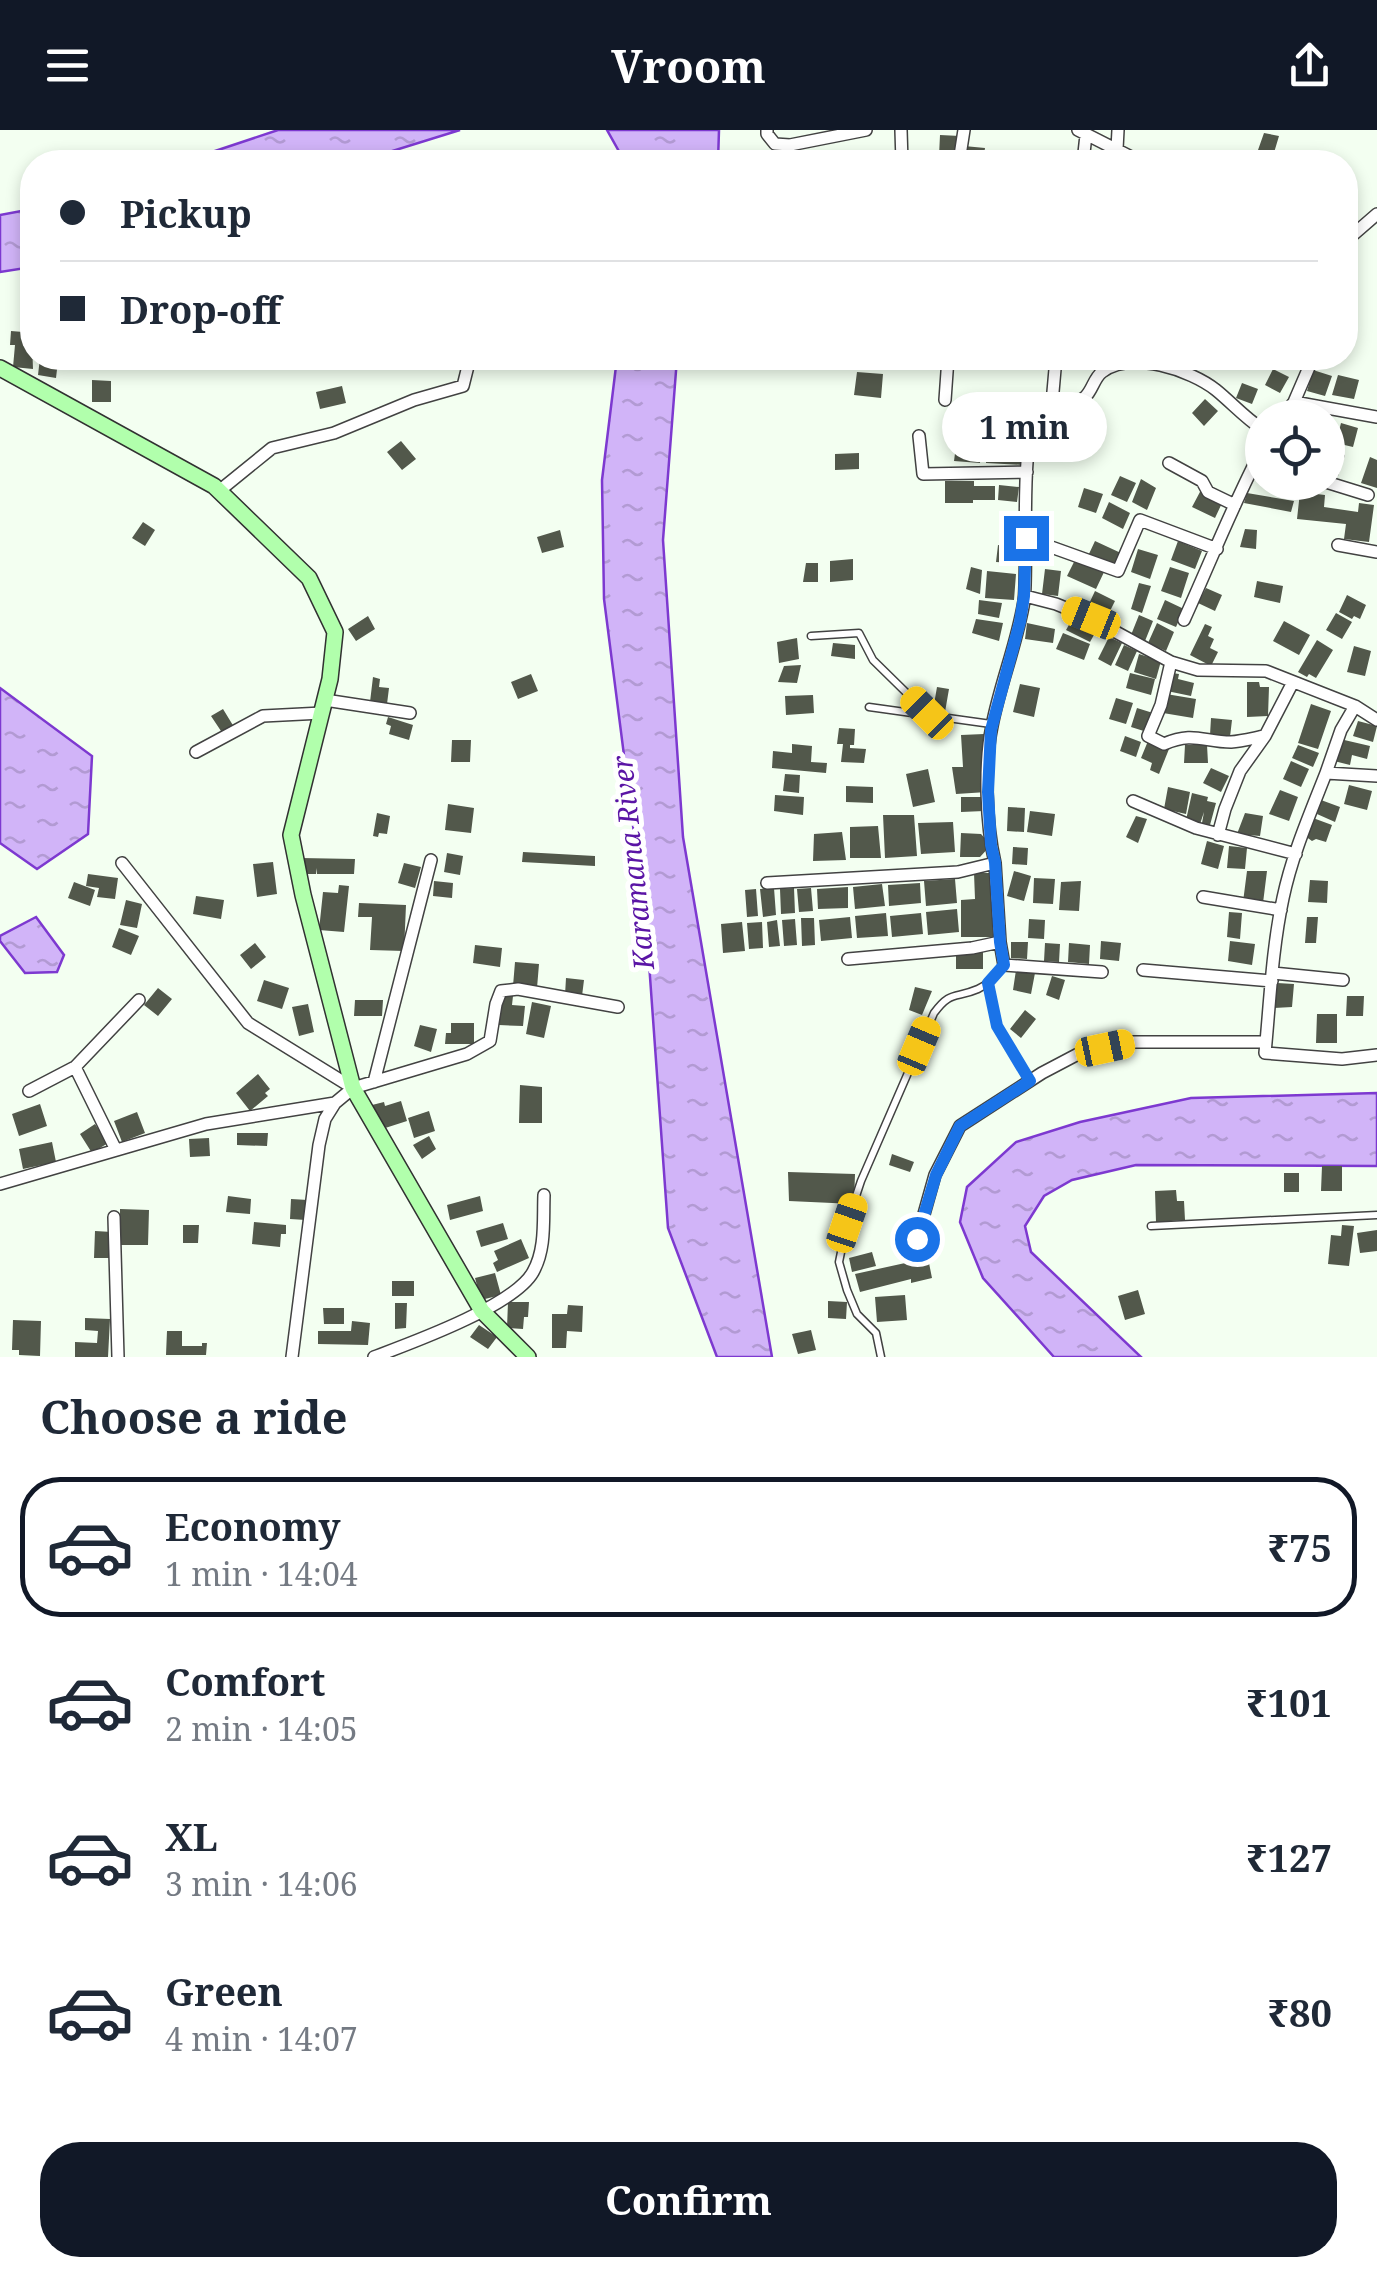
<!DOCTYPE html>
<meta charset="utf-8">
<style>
:root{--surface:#fff;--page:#f2f2f3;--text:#1f2937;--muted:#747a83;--line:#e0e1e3;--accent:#111827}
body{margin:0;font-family:"Noto Serif",serif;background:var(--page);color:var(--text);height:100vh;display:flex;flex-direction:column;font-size:38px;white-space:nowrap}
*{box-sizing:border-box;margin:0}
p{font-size:32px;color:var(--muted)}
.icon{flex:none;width:55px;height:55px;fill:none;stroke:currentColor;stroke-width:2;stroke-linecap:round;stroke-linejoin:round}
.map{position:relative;height:1227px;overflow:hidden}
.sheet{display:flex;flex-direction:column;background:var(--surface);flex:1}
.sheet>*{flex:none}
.banner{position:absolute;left:20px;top:20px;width:1338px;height:220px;border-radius:40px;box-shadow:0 5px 15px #0003;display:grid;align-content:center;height:220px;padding:0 40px;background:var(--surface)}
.fabs{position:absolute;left:1245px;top:270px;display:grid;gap:20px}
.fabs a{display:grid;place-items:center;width:100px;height:100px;border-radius:50%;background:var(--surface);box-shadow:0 5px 15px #0003;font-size:50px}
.end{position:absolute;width:45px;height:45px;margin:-22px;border:12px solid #1a73e8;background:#fff;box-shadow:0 0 0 5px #fff}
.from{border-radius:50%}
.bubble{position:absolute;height:70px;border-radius:35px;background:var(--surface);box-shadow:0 5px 15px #0003;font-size:32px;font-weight:700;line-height:70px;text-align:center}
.car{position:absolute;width:30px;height:60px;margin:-30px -15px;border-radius:12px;box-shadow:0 0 8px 2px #0007;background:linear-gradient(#f5c518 24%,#345 0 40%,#f5c518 0 76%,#345 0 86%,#f5c518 0)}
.banner b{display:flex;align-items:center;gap:35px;height:95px;font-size:38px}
.banner b+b{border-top:2px solid var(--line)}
.banner i{width:25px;height:25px;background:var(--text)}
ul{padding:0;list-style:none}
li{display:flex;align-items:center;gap:30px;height:140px;margin:0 20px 15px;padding:0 20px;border:5px solid transparent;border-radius:40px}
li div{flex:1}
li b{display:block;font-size:38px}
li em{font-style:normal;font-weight:700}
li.current{border-color:var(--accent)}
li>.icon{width:90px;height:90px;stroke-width:1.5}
h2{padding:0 40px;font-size:45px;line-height:120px}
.action{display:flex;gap:20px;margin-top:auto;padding:20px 40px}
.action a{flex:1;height:115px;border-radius:40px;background:var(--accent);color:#fff;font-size:40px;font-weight:700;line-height:115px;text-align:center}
header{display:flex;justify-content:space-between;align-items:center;height:130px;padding:0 40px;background:var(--accent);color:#fff;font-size:45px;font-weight:700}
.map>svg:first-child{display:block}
</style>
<header><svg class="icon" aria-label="menu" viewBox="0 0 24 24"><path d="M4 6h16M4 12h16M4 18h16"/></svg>Vroom<svg class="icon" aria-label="share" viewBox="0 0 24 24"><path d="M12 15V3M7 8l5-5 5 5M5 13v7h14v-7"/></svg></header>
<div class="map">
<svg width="1377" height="1227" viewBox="0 0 1377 1227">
<defs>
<pattern id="water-ripples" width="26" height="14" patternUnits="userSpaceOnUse" patternTransform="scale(2.5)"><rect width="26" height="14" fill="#d1b4f8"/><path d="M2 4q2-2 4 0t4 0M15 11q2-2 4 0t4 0" fill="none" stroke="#b29ad3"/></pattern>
</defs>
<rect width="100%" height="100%" fill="#f3fff1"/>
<path fill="url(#water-ripples)" stroke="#7d39d0" stroke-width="2.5" d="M278 0H460L357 32H182Z
M607 0H719L718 32H625Z
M32 79V137L0 142V85Z
M617 228H677L663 410 683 707 772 1227H717L668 1098 647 805 604 469 602 350Z
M0 558 92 626 88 704 37 739 0 713Z
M36 787 64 825 57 842 25 843 0 811V806Z
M1377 963V1036L1136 1035 1072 1050 1044 1066 1025 1096 1031 1122 1141 1227H1054L983 1148 960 1092 967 1057 1016 1012 1080 992 1191 968Z"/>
<path fill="#52584b" d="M1264 3 1279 6 1273 26 1258 20Z
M940 5 960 6 959 26H939Z
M964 16 985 18 983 32 962 30Z
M11 201 23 202 22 211 32 212 33 239 13 237 15 215H10Z
M40 228 58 231 56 248 38 245Z
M1273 239 1289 247 1280 263 1265 255Z
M1313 240 1332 246 1325 266 1307 261Z
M857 242 883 244 881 268 854 265Z
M1338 245 1359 250 1354 269 1332 265Z
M92 250 111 251V272H92Z
M1242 253 1258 259 1252 274 1236 268Z
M342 256 346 273 320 279 316 262Z
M1205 269 1218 281 1204 296 1192 283Z
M947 292 967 293V306L947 305Z
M1341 293 1358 298 1353 317 1336 313Z
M949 308 982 311 980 333 954 331 956 316 948 315Z
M401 311 416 329 402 340 387 322Z
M1328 318 1345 325 1338 346 1328 342Z
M986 319H993V322L1025 323 1024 335 986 333Z
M859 323V339L835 340V324Z
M1370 327 1377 330V358L1361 353Z
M1120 346 1136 353 1127 372 1111 365Z
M1141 349 1156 358 1147 380 1132 372Z
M945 351H974V356H995V370H973V373H945Z
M1274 352H1297L1295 367 1272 363Z
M999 355 1019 357 1017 372 998 370Z
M1084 358 1103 364 1096 383 1078 377Z
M1201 360 1223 371 1215 388 1192 377Z
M1300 362 1325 365 1324 377 1358 382 1359 373 1374 375 1369 412 1344 409 1346 394 1297 389Z
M1247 363 1294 371 1291 382 1244 373Z
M1109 372 1130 383 1123 399 1102 388Z
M143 392 155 400 145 416 132 408Z
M1245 399 1257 400 1256 419 1240 417Z
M560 400 564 417 542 423 537 407Z
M1095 411 1123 424 1116 438 1088 426Z
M1178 411 1202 421 1195 439 1171 430Z
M998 415 1014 417 1012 433 996 432Z
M1138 419 1158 425 1150 449 1131 442Z
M1077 426 1105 440 1096 459 1067 446Z
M853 429V450L830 452V431Z
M806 433H818V452H803Z
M971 437 982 440 980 464 966 459Z
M1170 437 1189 443 1181 468 1161 461Z
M1045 439 1061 441 1058 466 1042 464Z
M987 441 1016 444 1014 470 985 468Z
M1257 451 1283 456 1280 473 1254 467Z
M1139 453 1151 456 1142 483 1131 479Z
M1206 458 1222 465 1215 481 1198 473Z
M1095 461 1115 471 1107 487 1087 478Z
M1347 465 1366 475 1360 489 1354 486 1352 489 1339 482Z
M979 470 1002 473 999 488 978 484Z
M1165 470 1184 479 1176 497 1157 489Z
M1336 483 1352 492 1342 509 1326 500Z
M1139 485 1153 491 1145 511 1131 505Z
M368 486 375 499 356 511 348 499Z
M1074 486 1099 496 1090 512 1066 500Z
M976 489 1003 493 999 511 972 503Z
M1284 491 1310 505 1299 525 1273 511Z
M1027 493 1055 499 1053 513 1025 509Z
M1157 493 1174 502 1166 521 1148 513Z
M1205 494 1212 497 1208 506 1214 509 1210 518 1218 522 1211 536 1190 525Z
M1063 503 1090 514 1084 530 1056 519Z
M1109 507 1122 513 1111 536 1098 529Z
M797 508 799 529 779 533 777 512Z
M1317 510 1333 520 1316 548 1309 544 1307 547 1298 542Z
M833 513 855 515V529L831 526Z
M1124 515 1137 521 1128 541 1115 535Z
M1354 516 1371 521 1365 546 1347 542Z
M1139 524 1161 531 1156 549 1134 542Z
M801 535 797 553 778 552 784 536Z
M1130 543 1155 549 1151 565 1126 558Z
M1172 543 1179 544 1178 549 1194 553 1191 566 1167 561Z
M531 544 538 561 518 569 511 552Z
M373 547 380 549 379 557 389 558 387 574 370 572Z
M1247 552H1259L1260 557H1269L1268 586 1247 587Z
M1020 554 1040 558 1034 587 1013 582Z
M937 557 949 559 945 582 933 580Z
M1166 564 1196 569 1193 588 1163 583Z
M813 565 814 583 786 585 785 566Z
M1116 568 1133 573 1126 594 1109 589Z
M1311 574 1331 581 1318 619 1298 613Z
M1137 578 1153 583 1147 602 1131 597Z
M223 579 234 597 223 604 211 586Z
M388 587 413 595 409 610 389 604 391 596 386 594Z
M1211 588 1232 590 1230 607 1210 605Z
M1358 591 1377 596 1373 612 1353 606Z
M839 598 855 599 854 615H850V618L866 619 864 633 841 632 843 614H837Z
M984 604 987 662 956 664 952 637H963L961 605Z
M1125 606 1141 612 1136 627 1120 621Z
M1340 609 1370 616 1367 629 1352 625 1350 635 1334 631Z
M452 610H471L470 632H451Z
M1148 611 1169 619 1159 644 1150 640 1152 633 1141 628Z
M792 614 812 616 811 632 827 633 826 643 772 638 773 621 792 623Z
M1185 615H1207L1208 633H1184Z
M1298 615 1319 623 1313 637 1292 628Z
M1291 631 1309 639 1301 657 1283 649Z
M1211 638 1229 646 1221 662 1203 653Z
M928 639 935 672 913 677 906 644Z
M785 644 800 645 799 663 783 661Z
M1349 655 1372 661 1367 680 1344 674Z
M846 656 873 657V673L846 672Z
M1168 657 1190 662 1186 684 1164 679Z
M1280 660 1298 667 1289 691 1269 684Z
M1192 663 1208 667 1207 671 1216 673 1210 695 1202 693 1204 682 1200 694 1186 690Z
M775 665 804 667 803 685 774 681Z
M961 667H984V681L961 682Z
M1321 670 1340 677 1335 692 1317 684Z
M448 674 474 678 471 703 445 700Z
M1008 677 1025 678 1024 702 1007 701Z
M1030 681 1055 684 1052 706 1027 702Z
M377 683 390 686 387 704 379 703 378 707 373 706Z
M1245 683 1263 686 1260 706 1237 704Z
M883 685H914L917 726 885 728Z
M1136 686 1147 689 1138 713 1126 707Z
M1313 688 1332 695 1326 712 1316 709 1312 711 1305 706Z
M953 692 955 722 921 724 918 693Z
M878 696 881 728H850V697Z
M842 702 846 730 813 731 814 704Z
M961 703 981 704 991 715 980 727H960Z
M1207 711 1224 716 1218 739 1201 734Z
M1229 716 1247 718 1245 739 1227 738Z
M1013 717 1028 718 1027 735 1012 734Z
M523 722 595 726V736L522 732Z
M447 723 463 726 460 745 444 742Z
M301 728 355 729 354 744H317L316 738V744H301Z
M273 732 277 764 257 767 253 734Z
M404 733 421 737 415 758 398 753Z
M1014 741 1031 746 1024 771 1007 766Z
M1247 741H1267L1263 773 1243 772Z
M974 743H992L993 807H961V770L975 769Z
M88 744 118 748 115 769 97 767 99 758 86 756Z
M1034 748 1055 749 1053 774 1033 773Z
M955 749 957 773 926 776 924 751Z
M1310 750 1328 751 1327 773 1308 772Z
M434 751 453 753 452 768 433 766Z
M1081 751 1079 781 1059 780 1061 752Z
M74 752 95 760 90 776 68 768Z
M920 753 921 773 889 776 888 755Z
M882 754 885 776 855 779 853 757Z
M339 755 349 756 344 802 319 800 323 762 338 763Z
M848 757V778L818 779 817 759Z
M774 758 776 785 763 787 760 759Z
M794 758 795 783 781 784 780 759Z
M811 758 813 781 799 782 797 759Z
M756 759 758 786 747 787 745 760Z
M196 766 224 770 221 789 193 784Z
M126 770 142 774 137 798 120 795Z
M359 773 406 775 404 821 370 820 372 787H358Z
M957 779 959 802 928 805 926 782Z
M1229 782 1242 783 1240 809 1227 807Z
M886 783 888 806 857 808 855 786Z
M921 783 923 804 892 807 890 786Z
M850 787 852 808 821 811 819 790Z
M1307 787H1318L1316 813H1305Z
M801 788H814L815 815 802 816Z
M795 789 797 815 784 816 782 790Z
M1029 789 1045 790 1044 809 1028 808Z
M777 790 780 816 769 817 767 792Z
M742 792 745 821 723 823 721 794Z
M762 792 763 818 749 819 747 793Z
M119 798 139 806 131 825 112 817Z
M1101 811 1121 813 1119 831 1100 829Z
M1230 811 1255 814 1252 835 1228 831Z
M1011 812H1028L1027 829 1011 828Z
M255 813 266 827 251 839 240 825Z
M1045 813 1060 814 1059 832 1044 831Z
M1069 813 1090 815 1089 834 1068 832Z
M475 815 502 818 500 837 473 833Z
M956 822H983V839H956Z
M515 832 539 834 537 858 513 856Z
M1016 840 1035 843 1031 864 1013 860Z
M1052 846 1065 850 1059 870 1046 865Z
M566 848 584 850 582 866 565 865Z
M264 850 289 858 282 879 257 871Z
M1277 853 1294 854 1292 877 1274 878Z
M915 857 932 861 922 885 909 880Z
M158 858 172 869 158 886 144 875Z
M501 865 513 866 512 875 525 876 523 896 499 895Z
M1347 866H1364L1363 886H1346Z
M355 870H383L382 886H354Z
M532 872 551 876 544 908 526 904Z
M308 874 314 902 299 906 292 877Z
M1025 880 1036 889 1021 908 1010 899Z
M1317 884H1337V913H1316Z
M451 893H474V914H445L446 903H451Z
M420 895 437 899 431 922 414 916Z
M258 944 270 959 265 963 268 966 250 981 236 963Z
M520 955 542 957V993H519Z
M401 971 407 991 379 1000 372 975 384 972 385 976Z
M40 974 47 996 19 1006 12 984Z
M429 981 435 1001 414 1008 408 988Z
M137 982 145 1003 122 1012 114 991Z
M95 994 108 1013 92 1023 80 1004Z
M237 1003H268L267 1016 237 1015Z
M429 1006 436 1019 422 1029 413 1015Z
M209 1008 210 1026 190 1027 189 1009Z
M52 1012 56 1032 23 1039 19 1019Z
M892 1024 914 1032 910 1042 889 1035Z
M1322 1036H1342V1061H1321Z
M788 1042 855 1044 854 1074 789 1071Z
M1284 1043H1299V1062H1284Z
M1176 1060 1177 1071H1184L1185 1090 1156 1092 1155 1061Z
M228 1066 251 1069 250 1084 226 1082Z
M480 1066 483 1081 450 1090 447 1075Z
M291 1069 308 1070 306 1090 290 1089Z
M120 1079 149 1080 148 1115H120Z
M254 1092 286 1095V1104H281L280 1117 252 1114Z
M503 1093 508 1109 481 1117 476 1101Z
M183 1095H199L198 1113H183Z
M1342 1095 1354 1096 1349 1136 1328 1134 1331 1105 1341 1106Z
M1377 1100V1121L1360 1123 1357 1103Z
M95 1101 112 1102 111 1128H94Z
M521 1109 529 1128 497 1142 493 1133 498 1130 494 1121Z
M872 1122 876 1136 852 1142 849 1128Z
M928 1128 932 1148 911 1153V1149L860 1162 855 1144Z
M495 1143 501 1165 481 1170 475 1148Z
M392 1151H414V1166H392Z
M1138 1160 1145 1184 1125 1190 1118 1166Z
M905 1165 907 1190 877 1192 875 1167Z
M828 1171 847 1172 846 1189 828 1188Z
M508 1172H529L528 1187H524L523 1199 507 1198Z
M395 1173H407L406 1198 395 1199Z
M568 1175 583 1176 582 1202 567 1201 566 1218H552V1184H567Z
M323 1178H344V1194H324Z
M85 1188 110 1189 108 1227H75V1212L97 1213 98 1201 85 1200Z
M13 1190 41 1191 40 1226 19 1225V1220H12Z
M352 1191 370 1193 368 1215 318 1214V1201H351Z
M479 1195 497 1207 488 1219 470 1207Z
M811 1200 816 1220 798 1224 792 1204Z
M167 1201H182V1216H202V1213H207L206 1225H166Z"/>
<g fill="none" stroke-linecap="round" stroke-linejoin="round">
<defs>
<path id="lane" d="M811 506 859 503 873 530 927 583
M869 577 991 594
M989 853 997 896 1030 951
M1151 1096 1377 1085
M881 1227 876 1203 857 1184 847 1160 839 1132 847 1093 861 1051 934 883C951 860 955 869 978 859 989 854 996 845 1004 836"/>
<path id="street" d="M767 0V4L775 14 790 15 866 0
M901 0 902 32
M1078 0 1141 32
M1117 19 1118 0
M959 32 964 0
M1083 32 1086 5
M1345 120 1347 110 1377 84
M945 270 948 228
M1294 272 1313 228
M1052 273 1056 228
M1282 288 1294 272 1377 287
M919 306 923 344 1027 342
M1169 333 1202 351 1208 362 1235 375
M1326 352 1368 365
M219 361 272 318 334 303 414 270 463 256 470 228
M1026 408 1118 441 1140 390 1217 419
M1338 415 1377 422
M1025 466 1056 474 1100 492
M1184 490C1210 433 1233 374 1262 319
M1114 501 1171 532 1198 540 1266 541 1355 576
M1171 532 1161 575 1148 606 1164 614C1193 601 1204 612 1231 612 1242 611 1254 608 1265 606
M325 570 410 583
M1377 590 1355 576 1341 600 1326 643 1377 646
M196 622 263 586 322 583
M1326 643C1310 684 1292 725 1283 768 1272 819 1270 872 1265 923L1342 929 1377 925
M1133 671 1196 698 1296 724
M1218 705 1225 679 1240 641 1265 606 1293 552
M122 733 248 893 353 958
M995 733 1000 812 1004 835 1102 842
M767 753 958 742 995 733C986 695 984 634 992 596 1000 554 1017 514 1024 471 1029 435 1017 296 1042 277 1054 268 1073 279 1085 267 1092 261 1094 248 1102 242 1131 220 1191 240 1216 260 1232 273 1245 288 1262 299
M1203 767 1281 780
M848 829 972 818 1000 812
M1143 840 1272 851
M1273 843 1343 850
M75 937 139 870
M374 952 431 730
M29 961 75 937 116 1020
M0 1054 206 994 335 973
M114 1087 118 1227
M917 1109 935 1045 960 996 1042 943 1080 923 1130 912H1266
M292 1227 319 1015 325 989 335 973 353 958 467 924 490 911 496 874 501 861 518 859 618 877
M374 1227C411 1213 514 1176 533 1142 546 1119 543 1091 544 1065"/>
<path id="secondary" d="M0 238 214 356 309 448 335 502 330 549 291 705 303 765 353 958 482 1181 528 1227"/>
</defs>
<use href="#lane" stroke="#424242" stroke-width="9"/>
<use href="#street" stroke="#424242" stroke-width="14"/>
<use href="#secondary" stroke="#313131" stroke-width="18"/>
<use href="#lane" stroke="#fff" stroke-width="6"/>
<use href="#street" stroke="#fff" stroke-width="11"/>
<use href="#secondary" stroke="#b1ffac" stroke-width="15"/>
</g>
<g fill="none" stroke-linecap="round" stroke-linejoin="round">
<path stroke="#1a73e8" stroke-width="12" d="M917 1109 936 1045 960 996 1030 951 997 896 988 853 1004 835 1000 812 995 732 991 715 988 662 991 600 1020 492 1024 466 1026 408"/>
</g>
<g text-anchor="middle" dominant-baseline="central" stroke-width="10" stroke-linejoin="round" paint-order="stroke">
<g font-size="28" font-style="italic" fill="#5a14a5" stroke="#fff">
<text transform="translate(632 733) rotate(-96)">Karamana River</text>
</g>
</g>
</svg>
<div class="fabs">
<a><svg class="icon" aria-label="locate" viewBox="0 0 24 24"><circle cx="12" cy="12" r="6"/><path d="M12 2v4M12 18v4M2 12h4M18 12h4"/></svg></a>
</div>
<i class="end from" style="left:917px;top:1109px"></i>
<i class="end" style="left:1026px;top:408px"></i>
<div class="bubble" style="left:942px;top:262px;width:165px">1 min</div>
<i class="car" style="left:1091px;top:488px;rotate:292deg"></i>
<i class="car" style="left:927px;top:583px;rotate:315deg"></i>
<i class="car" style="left:919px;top:916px;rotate:23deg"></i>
<i class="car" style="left:1105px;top:918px;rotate:78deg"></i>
<i class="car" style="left:847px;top:1093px;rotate:19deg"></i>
<div class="banner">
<b><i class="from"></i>Pickup</b>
<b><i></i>Drop-off</b>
</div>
</div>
<section class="sheet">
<h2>Choose a ride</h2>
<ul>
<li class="current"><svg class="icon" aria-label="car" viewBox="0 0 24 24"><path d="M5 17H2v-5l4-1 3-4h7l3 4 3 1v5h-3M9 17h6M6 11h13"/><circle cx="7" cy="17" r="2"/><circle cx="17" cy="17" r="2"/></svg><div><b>Economy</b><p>1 min · 14:04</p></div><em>₹75</em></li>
<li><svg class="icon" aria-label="car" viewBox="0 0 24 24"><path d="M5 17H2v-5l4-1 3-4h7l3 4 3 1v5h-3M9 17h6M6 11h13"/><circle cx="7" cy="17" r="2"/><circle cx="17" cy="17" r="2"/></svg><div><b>Comfort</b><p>2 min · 14:05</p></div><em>₹101</em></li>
<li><svg class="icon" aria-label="car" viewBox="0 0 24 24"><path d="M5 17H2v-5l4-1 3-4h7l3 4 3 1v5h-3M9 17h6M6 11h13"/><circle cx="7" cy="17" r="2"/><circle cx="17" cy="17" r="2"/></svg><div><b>XL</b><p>3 min · 14:06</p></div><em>₹127</em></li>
<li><svg class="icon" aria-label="car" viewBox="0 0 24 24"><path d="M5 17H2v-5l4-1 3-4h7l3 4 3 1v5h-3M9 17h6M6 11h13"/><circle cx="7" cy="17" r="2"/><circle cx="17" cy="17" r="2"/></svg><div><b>Green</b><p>4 min · 14:07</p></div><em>₹80</em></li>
</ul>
<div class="action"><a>Confirm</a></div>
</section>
